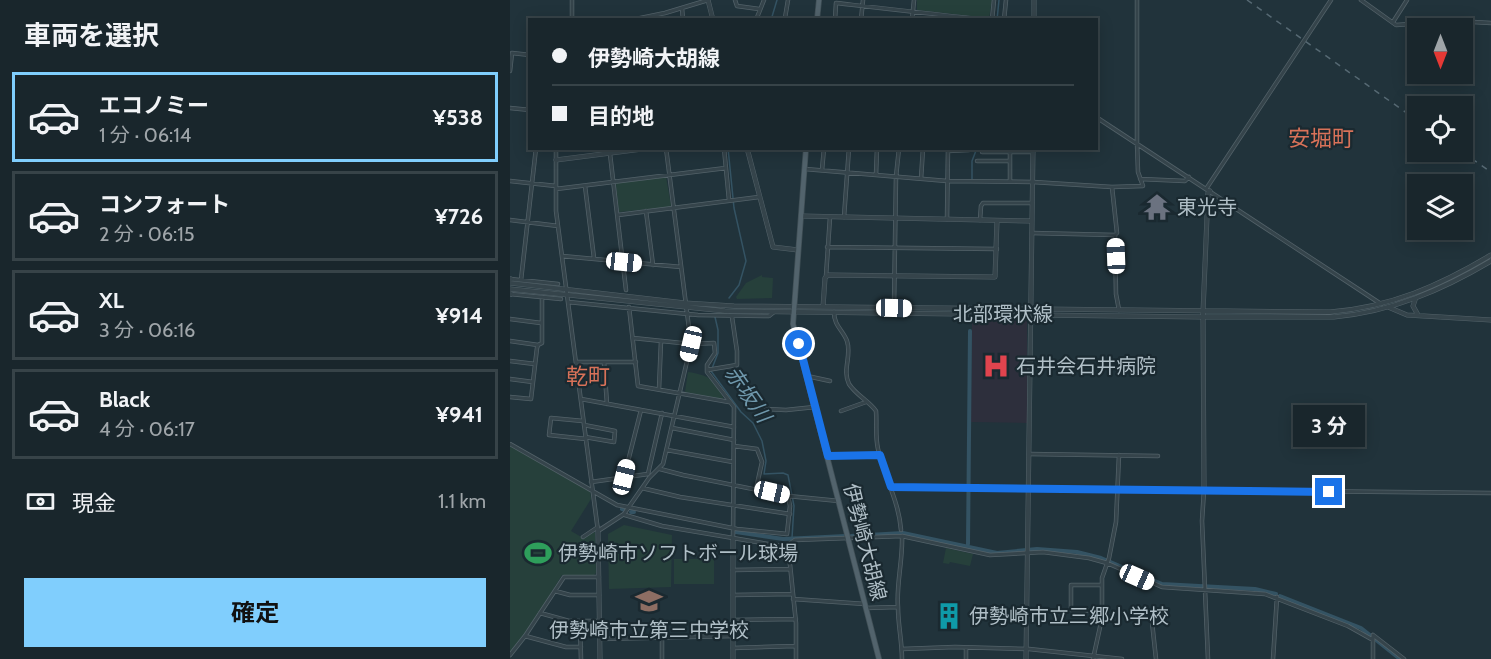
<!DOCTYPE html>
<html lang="ja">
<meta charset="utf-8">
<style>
:root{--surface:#19262c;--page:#263238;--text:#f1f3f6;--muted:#9fa5a9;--line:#374348;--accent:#80cefd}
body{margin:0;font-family:Cabin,"Noto Sans JP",sans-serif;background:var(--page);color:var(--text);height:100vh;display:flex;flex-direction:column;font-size:22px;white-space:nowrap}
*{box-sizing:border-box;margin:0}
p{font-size:20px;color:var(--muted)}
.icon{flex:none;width:33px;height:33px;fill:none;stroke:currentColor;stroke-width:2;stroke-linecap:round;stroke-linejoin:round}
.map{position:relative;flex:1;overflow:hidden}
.sheet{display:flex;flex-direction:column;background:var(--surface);width:510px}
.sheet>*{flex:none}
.guide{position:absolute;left:18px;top:18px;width:570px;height:132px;border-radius:0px;box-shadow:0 3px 15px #0003,0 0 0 2px var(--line);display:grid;align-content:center;height:132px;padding:0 24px;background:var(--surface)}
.needle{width:39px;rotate:180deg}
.fabs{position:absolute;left:897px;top:18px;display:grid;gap:12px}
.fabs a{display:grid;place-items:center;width:66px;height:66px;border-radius:0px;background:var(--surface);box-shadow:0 3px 15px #0003,0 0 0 2px var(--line);font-size:30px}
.end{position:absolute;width:27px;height:27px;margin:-14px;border:8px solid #1a73e8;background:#fff;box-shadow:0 0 0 3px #fff}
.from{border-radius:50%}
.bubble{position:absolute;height:42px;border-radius:0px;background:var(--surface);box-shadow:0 3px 15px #0003,0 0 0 2px var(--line);font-size:20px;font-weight:700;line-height:42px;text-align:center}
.car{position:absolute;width:18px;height:36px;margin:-18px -9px;border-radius:8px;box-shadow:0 0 4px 2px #0007;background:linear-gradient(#fff 24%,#345 0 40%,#fff 0 76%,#345 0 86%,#fff 0)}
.guide b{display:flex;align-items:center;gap:21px;height:57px;font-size:22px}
.guide b+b{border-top:2px solid var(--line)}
.guide i{width:15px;height:15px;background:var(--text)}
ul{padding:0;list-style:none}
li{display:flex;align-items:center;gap:18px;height:90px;margin:0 12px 9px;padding:0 12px;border:3px solid var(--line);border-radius:0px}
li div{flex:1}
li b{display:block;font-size:22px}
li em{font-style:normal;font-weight:700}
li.on{border-color:var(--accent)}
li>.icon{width:54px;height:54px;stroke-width:1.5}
h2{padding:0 24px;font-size:27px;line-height:72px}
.pay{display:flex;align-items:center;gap:15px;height:66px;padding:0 24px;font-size:22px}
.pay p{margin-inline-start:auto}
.primary-button{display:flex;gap:12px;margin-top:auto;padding:12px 24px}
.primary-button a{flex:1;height:69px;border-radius:0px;background:var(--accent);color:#111;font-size:24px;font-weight:700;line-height:69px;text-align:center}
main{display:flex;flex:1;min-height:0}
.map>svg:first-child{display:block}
</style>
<main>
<section class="sheet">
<h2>車両を選択</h2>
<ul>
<li class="on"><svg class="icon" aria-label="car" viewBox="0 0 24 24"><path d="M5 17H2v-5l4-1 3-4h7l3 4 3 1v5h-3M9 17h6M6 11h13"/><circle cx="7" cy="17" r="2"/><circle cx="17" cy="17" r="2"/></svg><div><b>エコノミー</b><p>1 分 · 06:14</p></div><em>¥538</em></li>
<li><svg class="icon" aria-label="car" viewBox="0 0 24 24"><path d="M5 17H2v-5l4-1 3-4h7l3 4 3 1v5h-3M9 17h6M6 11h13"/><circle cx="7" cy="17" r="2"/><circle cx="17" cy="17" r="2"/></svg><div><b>コンフォート</b><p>2 分 · 06:15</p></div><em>¥726</em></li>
<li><svg class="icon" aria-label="car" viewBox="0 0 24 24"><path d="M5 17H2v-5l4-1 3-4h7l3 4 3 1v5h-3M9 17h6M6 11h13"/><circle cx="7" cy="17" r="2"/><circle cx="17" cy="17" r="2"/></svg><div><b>XL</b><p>3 分 · 06:16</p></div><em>¥914</em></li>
<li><svg class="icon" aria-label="car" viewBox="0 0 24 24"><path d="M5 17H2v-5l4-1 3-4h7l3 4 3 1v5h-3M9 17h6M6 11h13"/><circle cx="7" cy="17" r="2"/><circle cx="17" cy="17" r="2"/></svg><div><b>Black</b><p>4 分 · 06:17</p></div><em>¥941</em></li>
</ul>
<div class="pay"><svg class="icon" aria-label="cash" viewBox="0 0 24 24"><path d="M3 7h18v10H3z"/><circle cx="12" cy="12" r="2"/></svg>現金<p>1.1 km</p></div>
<div class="primary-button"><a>確定</a></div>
</section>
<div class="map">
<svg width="981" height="659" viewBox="0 0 981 659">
<rect width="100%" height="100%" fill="#21333b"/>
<path fill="#2d2f3c" d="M462 319 517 320V423L461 422Z"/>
<path fill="#26403b" d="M407 0H482L479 18 407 10Z
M156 177 161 205 160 207 109 212 106 185 107 183Z
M252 275V277L263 278 262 298 227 299 226 297 236 283Z
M178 372C199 375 203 379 213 397V399L175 392Z
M0 446 80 491 81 499 61 531 73 538 85 532 86 573 84 575H52L20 627 0 652Z
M114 525 162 535 161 587 99 589 98 534Z
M436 548 463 554 460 566 440 562 439 564 433 563Z
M164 559H204V584H164Z"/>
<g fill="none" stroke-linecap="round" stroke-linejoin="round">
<path stroke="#345363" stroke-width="1.5" d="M261 20 267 0
M487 20 489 0
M218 148 224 208 236 261 229 285 219 298
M462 179V161L467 148
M205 317 208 330V353L201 371 231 412 243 423 252 441 256 461 254 474 273 473 278 475 284 506 282 538"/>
<path stroke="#345363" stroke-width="4" d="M112 509 114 510
M121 512H124
M226 532 273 539 336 536
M341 536 393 533 487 553 527 549 567 552 591 558 652 584 745 589 766 594
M458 544 460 331
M770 596 851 628 890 659"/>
<defs>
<path id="minor" d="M62 0V20
M225 0 227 6 249 9
M851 0 886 25 945 21 981 23
M172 8 173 20
M275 18 306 20
M275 18 278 0
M121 20 155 13 198 0
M246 20 254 0
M325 20 326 3C378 9 429 15 480 20
M351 20 353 0
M402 20 404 0
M482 20 484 0
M494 20 496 0
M883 22 897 0
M0 71 2 53 20 55
M0 108 20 110
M586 117 871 304
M46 148V211L88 531 114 514 139 478 153 464 181 344 156 148
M214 148 219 200
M438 151 459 150V148
M472 152H523
M100 154 116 290
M467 161H500
M295 169 437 181 523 182 602 187 633 186 628 172 627 143V0
M312 170 314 148
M366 175 367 148
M411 179 413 148
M630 179 675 181 679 177
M0 181 46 186
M500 181V152
M75 186 84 258
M602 187 607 233 605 235 606 294 609 310
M46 189 216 168
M696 189 821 0
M136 211 143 265
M108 215 249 197
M334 217 339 148
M437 219 438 148
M0 220 48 226
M470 220 471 206 473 203H522
M522 233 605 235
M317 247 487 249
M52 256 171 267
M316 276 320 217
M0 279 48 284
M11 280 26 148
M0 294 51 299
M58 302 188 315 259 316 264 312
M119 307 128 386 219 402
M384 308 386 177 389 148
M324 312C324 326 333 330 337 341 342 355 332 370 339 384 346 395 359 401 366 411 367 423 365 436 368 449 374 477 389 501 391 530
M0 319 31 323
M123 338 181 344 204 343 205 353 197 365V372L224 407 223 539
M0 341 28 345
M0 361 25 364
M66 362H126
M94 362 97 404
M197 370 227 365V351L222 317
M297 376 320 381
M0 379 23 382
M149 389 151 341
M0 397 21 399 27 348 28 345 32 343V297
M71 399 224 427
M256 409 276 410 305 407
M331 411 356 402
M73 421 41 418 39 435 76 439
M74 425 105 431 104 442 75 437
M162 428 224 440
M0 444 107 505 227 529 277 534 280 506 278 496
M224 446 247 449 252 462 246 489
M157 450 223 462
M519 454 648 456
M318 456 370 455
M150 469 173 475 278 496 329 501
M114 477 131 410
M81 482 138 474 152 413
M381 487 981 493
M132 488 170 497 280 514
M694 490 692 521 698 659
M115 515 152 526 264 545 276 546 285 540 392 536 480 555 533 552 579 558 597 563 652 587 755 594 838 626 863 640
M73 537 88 527
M278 545 286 623V659
M223 570 280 569
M45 591 60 595H89
M223 595 282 594
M283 599 355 604
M356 608 387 607
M592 611 561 610V585H592
M30 613 59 621H90
M223 620 286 619
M70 622 71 659
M642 622 646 659
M863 635 894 659
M15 636 56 647H71
M152 637V659
M90 639 223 636
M223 648 285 646
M392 649 445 647 519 649 612 659
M0 655 15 636 54 577H89
M392 659C392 641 388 625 388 607 386 585 393 560 392 536
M456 659V649
M583 659 592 618V578L599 558 606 522 609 455
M763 659 767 597
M863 659V635"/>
<path id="tertiary" d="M198 0 203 20
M524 0V20
M237 148 263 247 288 250
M46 160 140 148
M291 216 522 221
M0 279H1
M0 283 175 303 224 306 820 312C881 307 929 286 981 255
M0 289 215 311 693 317H824C881 312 932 290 981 261
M0 293 1 294
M905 300 903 306 908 315
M313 307 315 278 318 275 485 277 487 221
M878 307 897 315 981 320
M694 490 693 312 698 193 700 191
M88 531 90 659
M223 659V539
M516 659 523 148"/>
<path id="primary" d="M307 20 309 0
M296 148 283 324 369 659"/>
</defs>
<use href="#minor" stroke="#536269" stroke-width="4.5"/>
<use href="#tertiary" stroke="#536269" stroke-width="5"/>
<use href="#primary" stroke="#415057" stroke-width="6"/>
<use href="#minor" stroke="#35444b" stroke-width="3"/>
<use href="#tertiary" stroke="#35444b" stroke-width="4"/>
<use href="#primary" stroke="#52636c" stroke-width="4.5"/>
<path stroke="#566973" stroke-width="1.5" stroke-dasharray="6 6" stroke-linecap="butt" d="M737 0 908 121
M952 152 981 172"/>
</g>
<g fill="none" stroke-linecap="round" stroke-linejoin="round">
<path stroke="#1a73e8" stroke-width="8" d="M289 344 318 456 370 455 381 487 819 492"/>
</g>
<defs>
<symbol id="temple-bare" viewBox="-9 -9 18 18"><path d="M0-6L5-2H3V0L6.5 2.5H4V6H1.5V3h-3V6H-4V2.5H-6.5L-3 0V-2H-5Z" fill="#6b7280" stroke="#1a2930" stroke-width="2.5" paint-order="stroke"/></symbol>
<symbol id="hospital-bare" viewBox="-9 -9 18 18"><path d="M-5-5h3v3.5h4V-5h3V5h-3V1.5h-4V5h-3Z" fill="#e0444e" stroke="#1a2930" stroke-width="2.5" paint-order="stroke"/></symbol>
<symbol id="stadium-bare" viewBox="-9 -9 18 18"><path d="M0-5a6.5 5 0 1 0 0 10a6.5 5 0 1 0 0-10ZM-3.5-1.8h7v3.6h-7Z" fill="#2e9e5b" stroke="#1a2930" stroke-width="2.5" paint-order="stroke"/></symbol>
<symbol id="school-bare" viewBox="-9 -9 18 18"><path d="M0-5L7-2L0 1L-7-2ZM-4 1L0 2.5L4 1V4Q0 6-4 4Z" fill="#8d6e63" stroke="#1a2930" stroke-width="2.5" paint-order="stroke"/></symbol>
<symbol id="building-bare" viewBox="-9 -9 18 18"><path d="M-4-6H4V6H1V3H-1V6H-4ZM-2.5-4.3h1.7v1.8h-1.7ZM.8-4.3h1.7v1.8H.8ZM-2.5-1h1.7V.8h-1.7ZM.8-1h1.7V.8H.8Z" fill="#0f9aa8" stroke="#1a2930" stroke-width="2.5" paint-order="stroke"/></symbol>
</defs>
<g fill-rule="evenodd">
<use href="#temple-bare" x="628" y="188" width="38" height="38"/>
<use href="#hospital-bare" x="467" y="347" width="38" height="38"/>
<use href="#stadium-bare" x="9" y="534" width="38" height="38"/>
<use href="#school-bare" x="120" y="582" width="38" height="38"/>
<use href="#building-bare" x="420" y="597" width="38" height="38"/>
</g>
<g text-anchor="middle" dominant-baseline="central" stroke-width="4.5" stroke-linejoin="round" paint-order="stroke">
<g font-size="20" fill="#b0bfc7" stroke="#1a2930" text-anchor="start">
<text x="667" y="207">東光寺</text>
<text x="506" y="366">石井会石井病院</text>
<text x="48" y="553">伊勢崎市ソフトボール球場</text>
<text x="459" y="616">伊勢崎市立三郷小学校</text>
<text x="139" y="630" text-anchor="middle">伊勢崎市立第三中学校</text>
</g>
<g font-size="20" fill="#b0bfc7" stroke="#1a2930">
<text x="493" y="314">北部環状線</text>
<text transform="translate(355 542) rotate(76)">伊勢崎大胡線</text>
</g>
<g font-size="21" font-style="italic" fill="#6f98ac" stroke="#1a2930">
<text transform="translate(238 394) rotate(55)">赤坂川</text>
</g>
<g font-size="22" fill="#d97259" stroke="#1a2930">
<text x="811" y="138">安堀町</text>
<text x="78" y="376">乾町</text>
</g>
</g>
</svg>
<div class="fabs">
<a><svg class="needle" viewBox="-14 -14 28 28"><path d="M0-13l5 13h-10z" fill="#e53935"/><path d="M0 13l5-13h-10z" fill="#9fa5a9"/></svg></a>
<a><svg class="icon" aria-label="locate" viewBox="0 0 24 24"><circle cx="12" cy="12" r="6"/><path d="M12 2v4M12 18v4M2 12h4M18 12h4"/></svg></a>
<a><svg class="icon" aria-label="layers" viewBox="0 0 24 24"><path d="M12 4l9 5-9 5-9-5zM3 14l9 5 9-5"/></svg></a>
</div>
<i class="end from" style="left:289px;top:344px"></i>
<i class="end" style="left:819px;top:492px"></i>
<div class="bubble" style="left:783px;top:405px;width:72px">3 分</div>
<i class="car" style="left:606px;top:256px;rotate:358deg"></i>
<i class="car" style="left:114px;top:262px;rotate:96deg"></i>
<i class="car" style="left:384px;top:308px;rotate:91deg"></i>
<i class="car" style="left:181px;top:344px;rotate:193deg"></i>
<i class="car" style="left:114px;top:477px;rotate:14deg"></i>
<i class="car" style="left:262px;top:492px;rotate:103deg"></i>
<i class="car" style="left:627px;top:577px;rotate:114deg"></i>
<div class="guide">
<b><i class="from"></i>伊勢崎大胡線</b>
<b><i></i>目的地</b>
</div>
</div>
</main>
